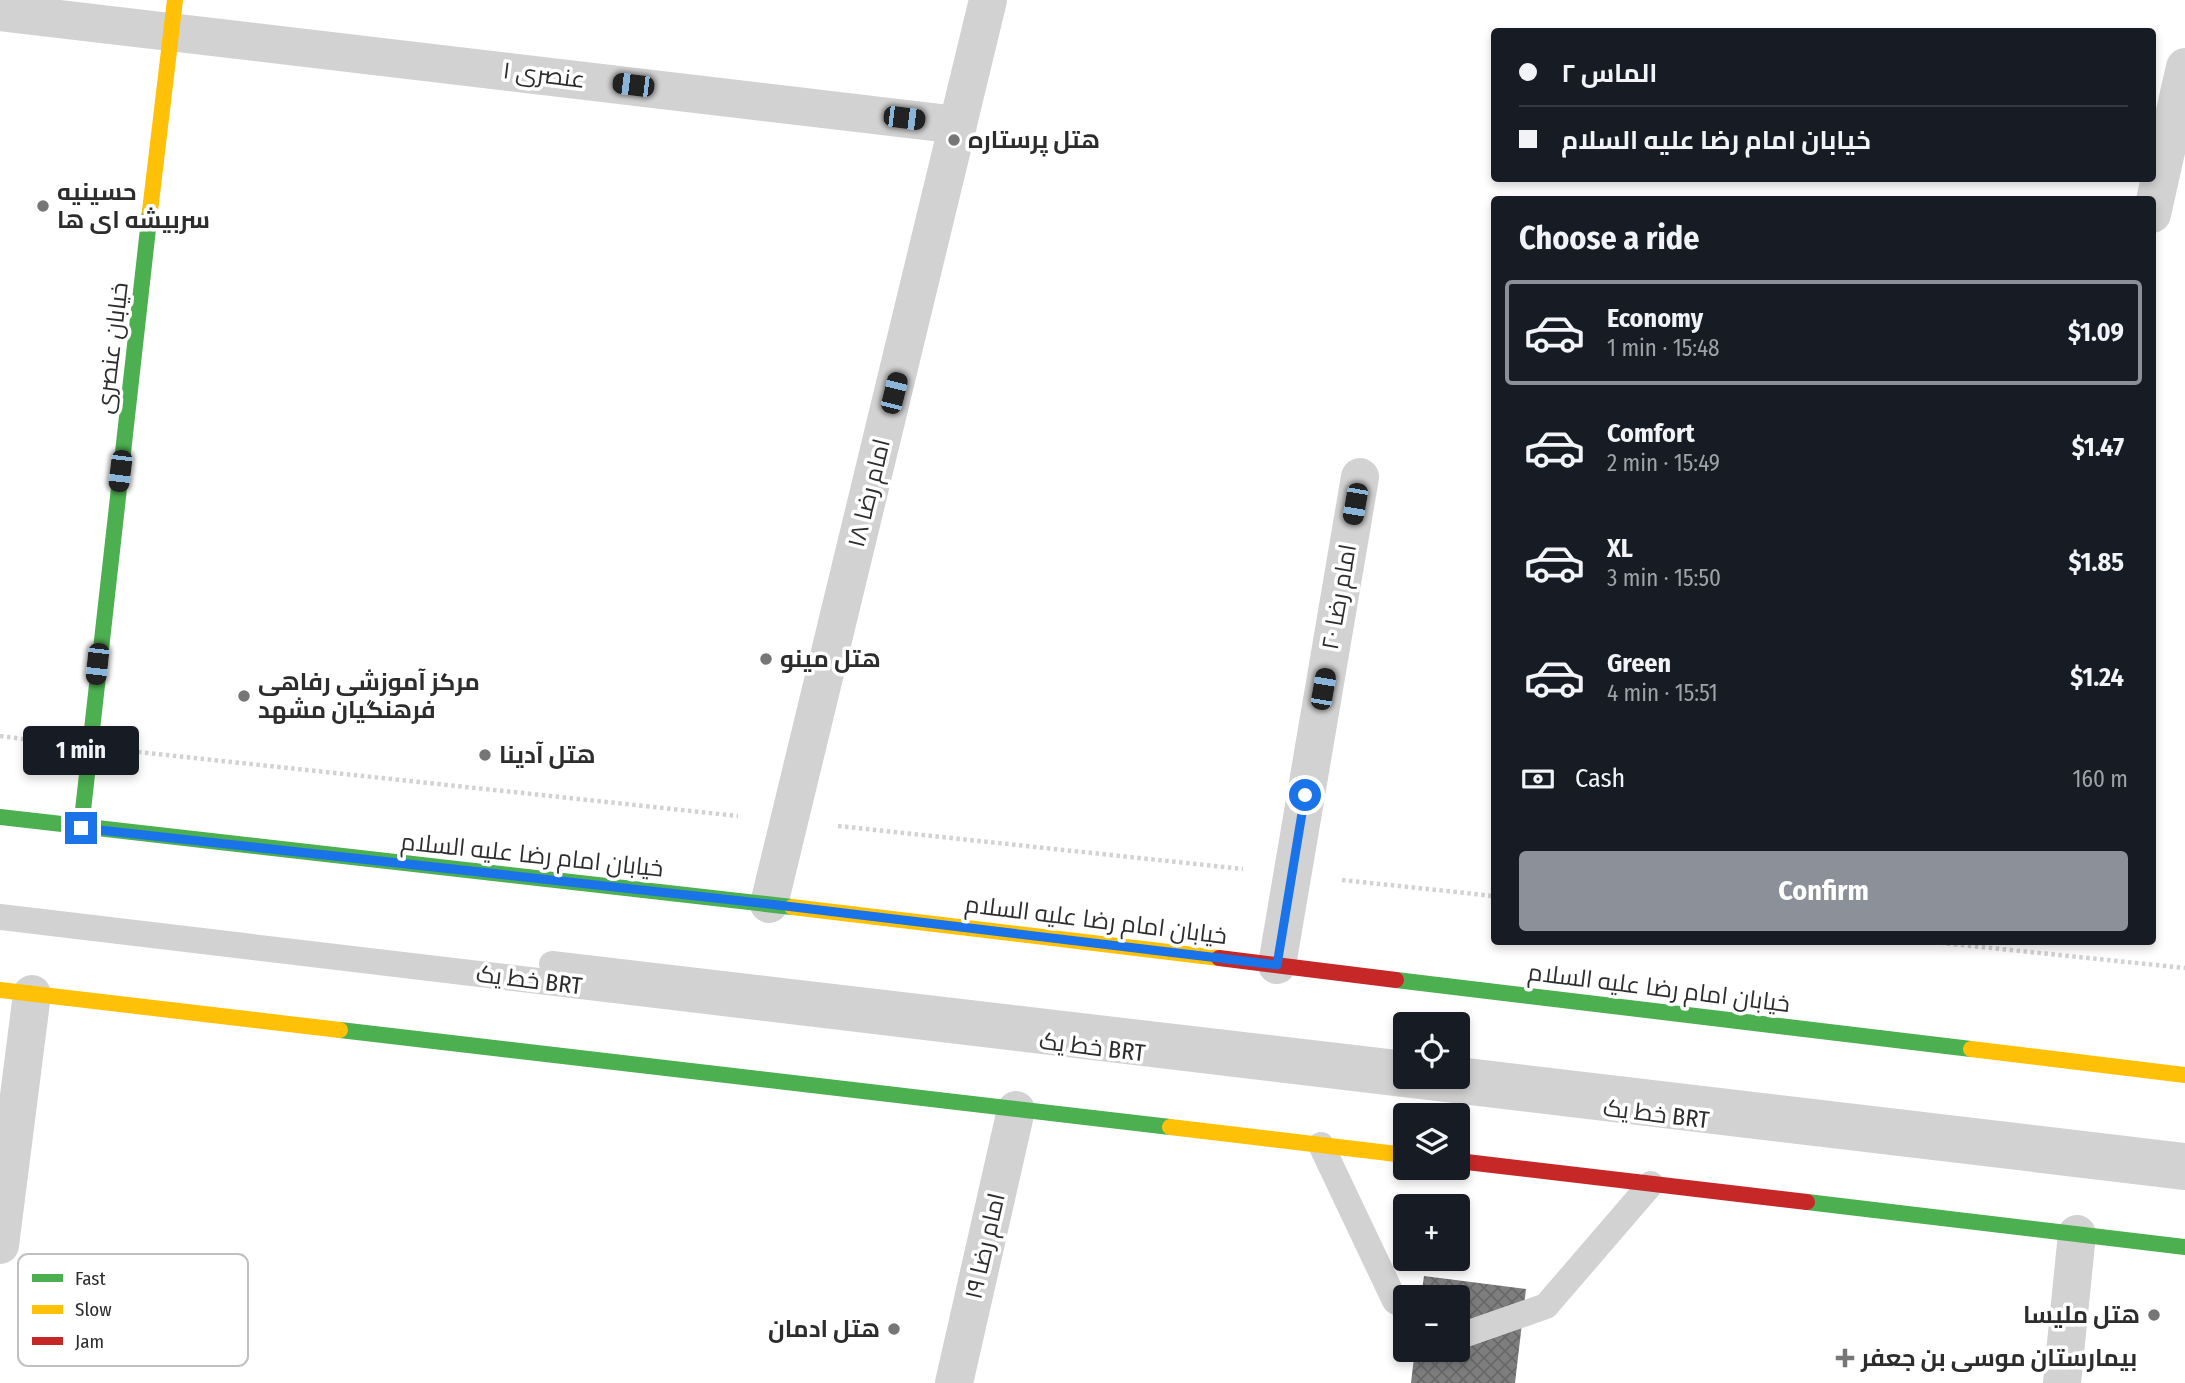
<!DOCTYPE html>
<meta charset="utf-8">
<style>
:root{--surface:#171b24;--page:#242831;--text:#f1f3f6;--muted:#9ea1a6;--line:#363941;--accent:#8c9099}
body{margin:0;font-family:"Fira Sans Condensed",Cairo,sans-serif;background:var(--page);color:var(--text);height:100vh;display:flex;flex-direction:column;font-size:26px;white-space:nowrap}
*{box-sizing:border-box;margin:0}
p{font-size:23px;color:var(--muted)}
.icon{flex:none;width:38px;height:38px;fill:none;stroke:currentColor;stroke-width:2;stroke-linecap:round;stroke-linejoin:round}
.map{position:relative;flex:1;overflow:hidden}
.sheet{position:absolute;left:1491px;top:196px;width:665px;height:749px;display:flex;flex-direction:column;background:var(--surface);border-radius:7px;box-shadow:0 4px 10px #0003}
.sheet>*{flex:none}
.banner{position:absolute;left:1491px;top:28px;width:665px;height:154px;border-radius:7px;box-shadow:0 4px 10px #0003;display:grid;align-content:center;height:154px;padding:0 28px;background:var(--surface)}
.tools{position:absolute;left:1393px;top:1012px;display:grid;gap:14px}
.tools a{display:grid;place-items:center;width:77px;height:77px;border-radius:7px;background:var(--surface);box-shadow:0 4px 10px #0003;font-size:35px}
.end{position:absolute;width:32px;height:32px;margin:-16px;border:9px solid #1a73e8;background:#fff;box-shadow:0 0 0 4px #fff}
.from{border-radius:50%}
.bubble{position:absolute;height:49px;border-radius:7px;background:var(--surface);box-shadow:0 4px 10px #0003;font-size:23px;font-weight:700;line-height:49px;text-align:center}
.car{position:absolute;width:21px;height:42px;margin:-21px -10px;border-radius:9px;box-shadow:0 0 5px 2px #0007;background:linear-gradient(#222 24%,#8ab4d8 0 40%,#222 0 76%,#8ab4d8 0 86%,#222 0)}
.banner b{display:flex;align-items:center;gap:24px;height:66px;font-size:26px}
.banner b+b{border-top:2px solid var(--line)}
.banner i{width:18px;height:18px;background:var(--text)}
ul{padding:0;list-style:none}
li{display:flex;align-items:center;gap:21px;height:105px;margin:0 14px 10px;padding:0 14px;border:4px solid transparent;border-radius:7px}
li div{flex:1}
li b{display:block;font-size:26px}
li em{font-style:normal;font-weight:700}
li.selected{border-color:var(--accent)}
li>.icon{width:63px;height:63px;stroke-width:1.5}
h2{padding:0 28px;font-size:32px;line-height:84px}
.pay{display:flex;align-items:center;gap:18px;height:77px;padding:0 28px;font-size:26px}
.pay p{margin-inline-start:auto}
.cta{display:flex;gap:14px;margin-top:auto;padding:14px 28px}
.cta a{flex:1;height:80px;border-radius:7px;background:var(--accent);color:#fff;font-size:28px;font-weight:700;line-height:80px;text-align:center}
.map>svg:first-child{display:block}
</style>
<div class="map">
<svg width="2185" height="1383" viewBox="0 0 2185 1383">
<defs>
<pattern id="building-cross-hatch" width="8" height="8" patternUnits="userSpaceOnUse" patternTransform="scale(1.75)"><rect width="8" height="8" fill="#7e7e7e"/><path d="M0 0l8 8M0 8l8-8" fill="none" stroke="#686868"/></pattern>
</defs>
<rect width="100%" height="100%" fill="#fff"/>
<path fill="url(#building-cross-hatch)" d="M1424 1276 1526 1289 1515 1383H1411L1415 1349H1458V1297H1421Z"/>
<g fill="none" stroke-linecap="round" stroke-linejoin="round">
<path stroke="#d2d2d2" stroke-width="4.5" stroke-dasharray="3.5 3.5" stroke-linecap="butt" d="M0 736 39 741
M138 752 738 816
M838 826 1243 869
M1342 880 1494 896
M1933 942 2185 968"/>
<path stroke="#d2d2d2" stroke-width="26" d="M0 917 2185 1177
M552 964 1405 1064
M1458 1070 2185 1156
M1321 1145 1395 1301 1405 1306
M1458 1331 1466 1334 1546 1306 1651 1184"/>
<path stroke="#d2d2d2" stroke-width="38" d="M0 12 958 125
M2152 214 2185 67
M769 904 988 0
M1277 965 1360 477
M0 1245 32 994
M954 1383 1016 1110
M2062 1383 2077 1234"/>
<path stroke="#4caf50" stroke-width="16" d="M0 817 792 907
M81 828 150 211
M1396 980 1971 1049
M340 1030 1170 1127
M1807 1202 2185 1247"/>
<path stroke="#ffc107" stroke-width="16" d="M150 211 175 0
M792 907 1219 958
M0 990 340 1030
M1971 1049 2185 1075
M1170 1127 1405 1155"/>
<path stroke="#c62828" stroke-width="16" d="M1219 958 1396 980
M1458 1161 1807 1202"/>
</g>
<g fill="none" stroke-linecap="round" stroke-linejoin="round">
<path stroke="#1a73e8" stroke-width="9" d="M81 828 769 904 1277 965 1305 795"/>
</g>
<g fill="#767676" stroke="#fff" stroke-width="2.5">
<circle cx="954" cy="140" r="7"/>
<circle cx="43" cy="206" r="7"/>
<circle cx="766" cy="659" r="7"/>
<circle cx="244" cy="696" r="7"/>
<circle cx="485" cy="755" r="7"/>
<circle cx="2154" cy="1315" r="7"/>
<circle cx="894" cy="1329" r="7"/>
<path d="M1841.5 1347.5h7v7h7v7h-7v7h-7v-7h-7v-7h7z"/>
</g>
<g text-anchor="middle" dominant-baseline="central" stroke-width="7" stroke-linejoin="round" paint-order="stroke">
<g font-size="24" fill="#2d2d2d" stroke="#fff">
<text transform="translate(544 75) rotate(7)">عنصری ۱</text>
<text transform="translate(112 348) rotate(-83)">خیابان عنصری</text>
<text transform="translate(869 493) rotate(-76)">امام رضا ۱۸</text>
<text transform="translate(1339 597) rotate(-80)">امام رضا ۲۰</text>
<text transform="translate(532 855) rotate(6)">خیابان امام رضا علیه السلام</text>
<text transform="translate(1096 920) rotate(7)">خیابان امام رضا علیه السلام</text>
<text transform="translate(529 980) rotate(7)">خط یک BRT</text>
<text transform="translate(1659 988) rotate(7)">خیابان امام رضا علیه السلام</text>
<text transform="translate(1092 1047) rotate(7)">خط یک BRT</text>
<text transform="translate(1656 1114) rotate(7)">خط یک BRT</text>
<text transform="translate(985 1246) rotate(-77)">امام رضا ۱۹</text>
</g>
<g font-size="24" font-weight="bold" fill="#2d2d2d" stroke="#fff" text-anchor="start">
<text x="968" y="140">هتل پرستاره</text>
<text x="57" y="192">حسینیه<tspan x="57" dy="28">سربیشه ای ها</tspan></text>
<text x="780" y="659">هتل مینو</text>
<text x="258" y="682">مرکز آموزشی رفاهی<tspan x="258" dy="28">فرهنگیان مشهد</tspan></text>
<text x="499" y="755">هتل آدینا</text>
<text x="2140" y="1315" text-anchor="end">هتل ملیسا</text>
<text x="880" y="1329" text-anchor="end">هتل ادمان</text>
<text x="1861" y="1358">بیمارستان موسی بن جعفر</text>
</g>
</g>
<rect x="18" y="1254" width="230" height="112" rx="10" fill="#fff" stroke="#c0c0c0" stroke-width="2"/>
<rect x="32" y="1274" width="31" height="8" fill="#4caf50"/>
<rect x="32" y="1305" width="31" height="9" fill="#ffc107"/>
<rect x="32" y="1337" width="31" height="8" fill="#c62828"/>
<g font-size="19" fill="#2d2d2d">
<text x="75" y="1285">Fast</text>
<text x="75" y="1316">Slow</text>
<text x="75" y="1348">Jam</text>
</g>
</svg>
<div class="tools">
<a><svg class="icon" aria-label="locate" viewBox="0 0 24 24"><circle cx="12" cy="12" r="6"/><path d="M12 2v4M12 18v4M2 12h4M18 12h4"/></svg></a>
<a><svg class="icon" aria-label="layers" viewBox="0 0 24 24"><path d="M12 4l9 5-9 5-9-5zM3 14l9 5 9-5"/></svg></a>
<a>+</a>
<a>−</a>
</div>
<i class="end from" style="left:1305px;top:795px"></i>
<i class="end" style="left:81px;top:828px"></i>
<div class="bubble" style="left:23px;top:726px;width:116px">1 min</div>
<i class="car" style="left:633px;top:85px;rotate:277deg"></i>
<i class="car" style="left:904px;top:118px;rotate:97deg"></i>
<i class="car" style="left:894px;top:393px;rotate:14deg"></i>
<i class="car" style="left:120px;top:471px;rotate:187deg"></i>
<i class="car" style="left:1355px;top:504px;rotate:190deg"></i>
<i class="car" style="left:97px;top:664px;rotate:186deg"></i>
<i class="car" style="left:1323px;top:689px;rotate:10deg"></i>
<div class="banner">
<b><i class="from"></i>الماس ۲</b>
<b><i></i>خیابان امام رضا علیه السلام</b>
</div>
<section class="sheet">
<h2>Choose a ride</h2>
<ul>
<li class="selected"><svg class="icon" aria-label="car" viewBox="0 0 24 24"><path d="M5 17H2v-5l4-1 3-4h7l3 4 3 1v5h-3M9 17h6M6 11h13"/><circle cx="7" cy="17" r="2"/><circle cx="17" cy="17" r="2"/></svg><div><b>Economy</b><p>1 min · 15:48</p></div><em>$1.09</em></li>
<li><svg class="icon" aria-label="car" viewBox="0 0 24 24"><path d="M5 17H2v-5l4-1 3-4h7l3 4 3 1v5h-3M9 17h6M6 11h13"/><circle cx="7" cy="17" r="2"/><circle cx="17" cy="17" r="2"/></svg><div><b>Comfort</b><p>2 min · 15:49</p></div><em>$1.47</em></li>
<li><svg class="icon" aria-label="car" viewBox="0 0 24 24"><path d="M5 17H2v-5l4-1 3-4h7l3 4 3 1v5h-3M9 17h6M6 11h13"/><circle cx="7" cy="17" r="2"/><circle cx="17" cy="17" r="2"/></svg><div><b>XL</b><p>3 min · 15:50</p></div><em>$1.85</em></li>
<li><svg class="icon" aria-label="car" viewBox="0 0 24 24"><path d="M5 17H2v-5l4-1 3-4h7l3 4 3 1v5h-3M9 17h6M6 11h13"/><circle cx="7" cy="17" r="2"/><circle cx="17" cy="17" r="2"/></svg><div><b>Green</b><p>4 min · 15:51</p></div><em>$1.24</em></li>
</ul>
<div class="pay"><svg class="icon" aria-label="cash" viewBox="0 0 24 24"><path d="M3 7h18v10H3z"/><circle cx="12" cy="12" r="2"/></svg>Cash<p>160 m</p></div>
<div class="cta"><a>Confirm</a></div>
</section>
</div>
